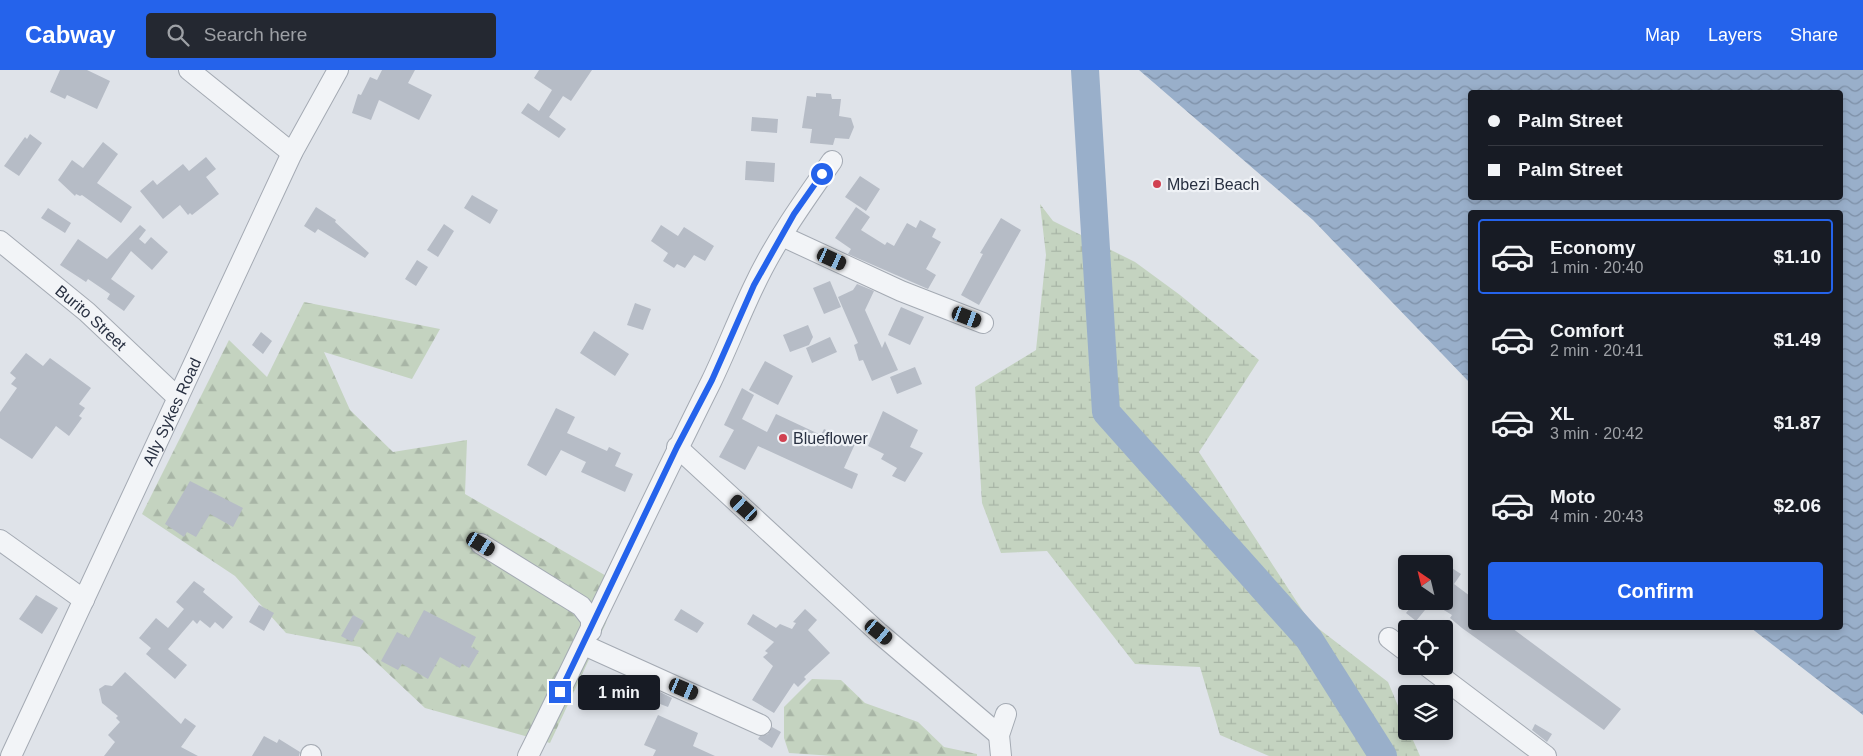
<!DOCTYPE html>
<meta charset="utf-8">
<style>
:root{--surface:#171b24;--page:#242831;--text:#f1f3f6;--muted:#9ea1a6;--line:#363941;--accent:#2563eb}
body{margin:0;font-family:Arial,sans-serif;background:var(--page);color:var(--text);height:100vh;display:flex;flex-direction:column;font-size:19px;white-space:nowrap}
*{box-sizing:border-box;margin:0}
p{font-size:16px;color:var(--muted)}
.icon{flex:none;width:28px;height:28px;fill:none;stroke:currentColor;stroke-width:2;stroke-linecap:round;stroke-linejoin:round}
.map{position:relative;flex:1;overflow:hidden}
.side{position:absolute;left:1468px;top:140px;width:375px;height:420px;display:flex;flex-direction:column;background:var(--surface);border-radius:5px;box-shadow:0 2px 8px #0003}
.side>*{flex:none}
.top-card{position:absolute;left:1468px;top:20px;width:375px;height:110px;border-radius:5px;box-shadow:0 2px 8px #0003;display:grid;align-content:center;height:110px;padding:0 20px;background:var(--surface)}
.needle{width:32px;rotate:325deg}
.controls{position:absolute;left:1398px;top:485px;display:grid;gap:10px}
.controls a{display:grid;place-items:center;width:55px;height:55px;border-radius:5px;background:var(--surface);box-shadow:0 2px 8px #0003;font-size:25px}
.end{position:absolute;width:22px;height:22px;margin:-11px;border:6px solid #2563eb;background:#fff;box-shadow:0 0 0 2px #fff}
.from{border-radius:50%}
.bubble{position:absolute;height:35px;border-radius:5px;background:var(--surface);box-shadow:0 2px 8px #0003;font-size:16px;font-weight:700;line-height:35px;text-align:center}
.car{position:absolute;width:15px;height:30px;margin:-15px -8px;border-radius:6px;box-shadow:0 0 4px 1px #0007;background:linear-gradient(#222 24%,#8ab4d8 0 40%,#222 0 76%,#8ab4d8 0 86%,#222 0)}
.top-card b{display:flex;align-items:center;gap:18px;height:48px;font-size:19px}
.top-card b+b{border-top:1px solid var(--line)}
.top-card i{width:12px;height:12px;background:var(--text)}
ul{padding:9px 0 0;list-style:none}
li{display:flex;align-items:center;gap:15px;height:75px;margin:0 10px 8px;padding:0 10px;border:2px solid transparent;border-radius:5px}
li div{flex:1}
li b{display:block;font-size:19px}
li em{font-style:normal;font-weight:700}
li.active{border-color:var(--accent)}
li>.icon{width:45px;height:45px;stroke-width:1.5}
.button{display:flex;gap:10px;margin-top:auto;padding:10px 20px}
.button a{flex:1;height:58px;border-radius:5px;background:var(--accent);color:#fff;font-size:20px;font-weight:700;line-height:58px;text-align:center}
header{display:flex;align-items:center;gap:30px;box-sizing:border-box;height:70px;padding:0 25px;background:var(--accent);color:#fff}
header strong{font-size:24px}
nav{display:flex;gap:28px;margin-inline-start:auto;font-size:18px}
.search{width:350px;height:45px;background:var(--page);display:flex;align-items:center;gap:12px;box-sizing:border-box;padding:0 18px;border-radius:5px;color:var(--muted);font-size:19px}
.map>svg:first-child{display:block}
</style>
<header>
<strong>Cabway</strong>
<div class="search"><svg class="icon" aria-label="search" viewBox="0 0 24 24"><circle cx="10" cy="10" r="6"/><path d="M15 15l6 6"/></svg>Search here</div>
<nav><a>Map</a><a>Layers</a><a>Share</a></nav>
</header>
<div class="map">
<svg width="1863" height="686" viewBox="0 0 1863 686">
<defs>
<pattern id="forest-firs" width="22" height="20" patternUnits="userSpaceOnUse" patternTransform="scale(1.25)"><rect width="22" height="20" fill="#c4d3c0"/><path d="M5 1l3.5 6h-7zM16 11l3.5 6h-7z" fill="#a8b5a6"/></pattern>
<pattern id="wetland-marsh" width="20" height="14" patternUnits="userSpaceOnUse" patternTransform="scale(1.25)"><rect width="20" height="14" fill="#c4d3c0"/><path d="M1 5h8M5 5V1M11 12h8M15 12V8" fill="none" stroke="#a8b5a6"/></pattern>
<pattern id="water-waves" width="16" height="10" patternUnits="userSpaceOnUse" patternTransform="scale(1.25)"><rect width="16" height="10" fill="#99afca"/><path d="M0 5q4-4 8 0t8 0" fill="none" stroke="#7d8fa6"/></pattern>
</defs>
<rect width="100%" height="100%" fill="#dfe3e9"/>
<path fill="url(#forest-firs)" d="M304 232 440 259 412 309 324 282 350 340 393 382 467 370 465 424 608 507 609 539 606 553 550 673 425 638 360 577 286 563 235 506 142 444 229 270 267 307Z
M812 609 841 610 865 633 918 652 944 677 977 684V686H834L789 683 784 668V637Z"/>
<path fill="url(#wetland-marsh)" d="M1040 134 1053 151 1135 192 1180 225 1259 290 1199 382 1310 552 1388 612 1406 655V661H1409L1420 686H1269L1220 665 1200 597 1135 594 1047 481 1001 483 982 433 975 317 1036 280 1046 185Z"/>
<path fill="url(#water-waves)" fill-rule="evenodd" d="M1139 0H1863V645L1751 558H1840V142H1470V313L1313 150ZM1470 22H1840V128H1470Z"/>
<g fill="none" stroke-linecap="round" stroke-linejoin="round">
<path stroke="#99afca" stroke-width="28" d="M1085 0 1106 342 1309 569 1383 686"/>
</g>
<path fill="#b6bcc6" d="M60 0H87L110 11 97 39 67 25 65 29 50 22Z
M382 0H415L408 13 432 25 419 50 379 30 371 50 352 43 358 24 361 25 370 7 377 10Z
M539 0H592L571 31 563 26 549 47 566 59 559 68 521 43 528 33 539 41 552 20 534 8Z
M816 23 831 24 832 29H841L839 46 851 48 854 57 849 69 835 68 833 75 810 73 812 59 802 58 807 26 816 27Z
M752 47 778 49 777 63 751 61Z
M30 64 42 73 19 106 4 96 25 67 27 69Z
M103 72 118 84 97 113 132 137 121 153 82 125 80 126 76 124 75 126 58 110 72 90 83 98Z
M206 87 216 99 206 107 219 124 192 145 190 143 188 145 180 135 163 149 140 121 153 110 157 115 183 94 189 101Z
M746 91 775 93 774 112 745 110Z
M860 106 880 119 866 141 845 127Z
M472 125 498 140 490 154 464 138Z
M316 137 336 150 335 152 369 183 365 188 318 159 315 163 304 156Z
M856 137 870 147 861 160 885 175 887 172 894 176 907 153 916 158 920 150 936 159 932 167 941 172 926 199 936 205 928 219 848 184 851 179 835 168Z
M48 138 71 153 65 163 41 148Z
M1001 148 1021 160 979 235 961 225 983 184 980 183Z
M444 154 454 161 438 187 427 180Z
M140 155 146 160 139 169 145 174 151 167 168 182 152 200 131 181 111 209 135 226 124 241 107 229 110 224 88 209 86 212 60 195 78 169 107 189Z
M661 155 678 166 684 157 714 176 705 191 694 185 685 198 677 194 674 198 663 191 668 183 651 171Z
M417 190 428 197 416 216 405 209Z
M830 211 841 237 824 244 813 218Z
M857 214 874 221 865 240 882 278 885 271 898 300 872 311 863 290 859 291 854 275 858 273 838 227 853 220Z
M635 233 651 239 643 260 627 255Z
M901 237 924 247 910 275 888 265Z
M808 255 813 267 809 275 790 282 783 265Z
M594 261 629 284 615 306 580 283Z
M261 262 272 271 263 284 252 275Z
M830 267 837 282 812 293 806 278Z
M26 283 43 296 50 288 91 318 79 334 85 338 79 346 82 348 69 366 56 356 32 389 0 368V342L17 318 11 314 16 308 10 303Z
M765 291 793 306 778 335 749 320Z
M915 297 922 314 897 324 890 307Z
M742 318 754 325 742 349 767 362 776 344 821 365 824 359 855 374 844 398 858 404 852 419 758 376 745 400 719 387 734 360 724 355Z
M556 338 575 347 567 363 607 381 609 377 621 383 615 396 633 404 625 422 581 402 586 392 561 380 546 406 527 395Z
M883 341 918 360 910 377 923 383 905 412 892 406 897 398 881 389 884 384 868 376Z
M190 411 243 438 233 457 210 444 196 467 187 462 184 467 165 454Z
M1444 493 1461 504 1454 514 1470 526V558H1512L1621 639 1604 660 1462 558 1450 548 1452 545 1429 531H1444Z
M194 511 205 519 203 522 233 547 223 559 215 552 210 558 200 550 197 554 193 550 168 579 187 595 175 609 146 584 151 578 139 568 156 548 168 558 184 539 176 532Z
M36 525 58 538 42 564 19 549Z
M1415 532 1425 540 1416 551 1406 543Z
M259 535 274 543 264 561 249 552Z
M681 539 704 553 697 563 674 550Z
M805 539 817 550 808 560 830 583 804 607 806 609 798 617 794 613 774 643 752 630 773 596 763 587 768 583 765 581 774 572 747 554 753 544 776 558 780 554 792 559 796 553 793 552Z
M424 540 476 567 471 577 479 581 469 598 462 594 460 598 440 587 428 609 402 594 398 600 381 591 397 562 409 568Z
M353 545 364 551 352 572 341 566Z
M125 602 181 654 185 648 196 656 181 677 198 686H104L115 672 108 665 120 652 116 648 118 646 102 633 99 619 105 615 112 616Z
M660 622 672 628 668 637 655 632Z
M658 645 698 663 693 676 715 686H653L656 680 644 675Z
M1535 654 1552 664 1547 672 1532 660Z
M772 657 781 662 772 678 758 669 760 666 768 664Z
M264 666 277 673 279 669 300 682 299 686H252Z"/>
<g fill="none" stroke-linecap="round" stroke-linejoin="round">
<defs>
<g id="minor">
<path d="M189 0 292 83"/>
<path d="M782 166 901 221 983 253"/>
<path id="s1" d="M0 171 87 242 178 328"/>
<path d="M677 377 879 563 999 665"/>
<path d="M0 470 84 530"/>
<path d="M481 474 581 536 591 549V561"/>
<path d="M1389 568 1406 581"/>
<path d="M584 575 761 655"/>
<path d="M1427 596 1546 686"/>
<path id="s2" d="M11 686 292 83 338 0"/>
<path d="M311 686V685"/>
<path d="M528 686C590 562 649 436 711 312 726 281 739 247 754 216 775 171 804 131 832 91"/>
<path d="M1001 686 999 665 1006 644"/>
</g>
</defs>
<use href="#minor" stroke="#a4aab3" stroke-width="22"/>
<use href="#minor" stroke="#f2f4f7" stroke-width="20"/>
</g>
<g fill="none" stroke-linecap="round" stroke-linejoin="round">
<path stroke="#2563eb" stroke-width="6" d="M560 622 677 377 712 310 754 215 794 144 822 104"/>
</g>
<g fill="#d14151" stroke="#eff2f6" stroke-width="2">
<circle cx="1157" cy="114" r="5"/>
<circle cx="783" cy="368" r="5"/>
</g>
<g text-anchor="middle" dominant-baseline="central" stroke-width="4.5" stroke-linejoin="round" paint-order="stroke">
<g font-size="16" fill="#283041" stroke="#eff2f6" text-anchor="start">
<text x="1167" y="114">Mbezi Beach</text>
<text x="793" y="368">Blueflower</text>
</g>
<g font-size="16" fill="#283041" stroke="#eff2f6">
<text stroke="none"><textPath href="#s1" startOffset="119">Burito Street</textPath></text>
<text stroke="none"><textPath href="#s2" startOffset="380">Ally Sykes Road</textPath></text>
</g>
</g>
</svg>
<div class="controls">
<a><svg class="needle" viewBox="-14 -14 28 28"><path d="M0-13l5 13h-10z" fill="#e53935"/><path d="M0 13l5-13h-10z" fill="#9ea1a6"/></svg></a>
<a><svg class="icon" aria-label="locate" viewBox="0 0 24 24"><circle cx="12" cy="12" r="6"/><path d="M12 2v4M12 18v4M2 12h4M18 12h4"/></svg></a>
<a><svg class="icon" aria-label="layers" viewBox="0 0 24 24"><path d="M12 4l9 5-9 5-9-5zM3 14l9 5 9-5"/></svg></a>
</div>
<i class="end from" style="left:822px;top:104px"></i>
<i class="end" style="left:560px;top:622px"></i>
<div class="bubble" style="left:578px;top:605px;width:82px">1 min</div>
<i class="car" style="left:832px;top:189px;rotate:115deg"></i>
<i class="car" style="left:967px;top:247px;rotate:111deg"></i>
<i class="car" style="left:744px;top:438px;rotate:312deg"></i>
<i class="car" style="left:481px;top:474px;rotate:121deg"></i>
<i class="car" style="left:879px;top:562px;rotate:129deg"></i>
<i class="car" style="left:684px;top:619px;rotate:113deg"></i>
<div class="top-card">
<b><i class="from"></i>Palm Street</b>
<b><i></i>Palm Street</b>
</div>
<section class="side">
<ul>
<li class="active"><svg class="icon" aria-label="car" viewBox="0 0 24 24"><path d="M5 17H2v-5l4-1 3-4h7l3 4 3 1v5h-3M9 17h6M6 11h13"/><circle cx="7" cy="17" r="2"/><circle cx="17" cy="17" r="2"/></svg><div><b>Economy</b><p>1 min · 20:40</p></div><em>$1.10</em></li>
<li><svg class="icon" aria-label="car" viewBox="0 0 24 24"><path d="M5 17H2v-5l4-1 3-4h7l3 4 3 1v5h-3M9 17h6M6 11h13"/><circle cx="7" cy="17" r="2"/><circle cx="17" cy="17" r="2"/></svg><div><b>Comfort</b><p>2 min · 20:41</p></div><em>$1.49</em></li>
<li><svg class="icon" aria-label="car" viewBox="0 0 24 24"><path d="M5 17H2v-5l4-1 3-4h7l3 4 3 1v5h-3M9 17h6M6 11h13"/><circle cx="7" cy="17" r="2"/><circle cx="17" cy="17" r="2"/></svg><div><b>XL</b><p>3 min · 20:42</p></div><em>$1.87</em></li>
<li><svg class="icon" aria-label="car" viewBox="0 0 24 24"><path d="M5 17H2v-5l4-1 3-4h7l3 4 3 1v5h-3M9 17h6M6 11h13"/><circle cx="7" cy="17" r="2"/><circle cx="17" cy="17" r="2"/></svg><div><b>Moto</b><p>4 min · 20:43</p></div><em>$2.06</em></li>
</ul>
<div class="button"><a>Confirm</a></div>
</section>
</div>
